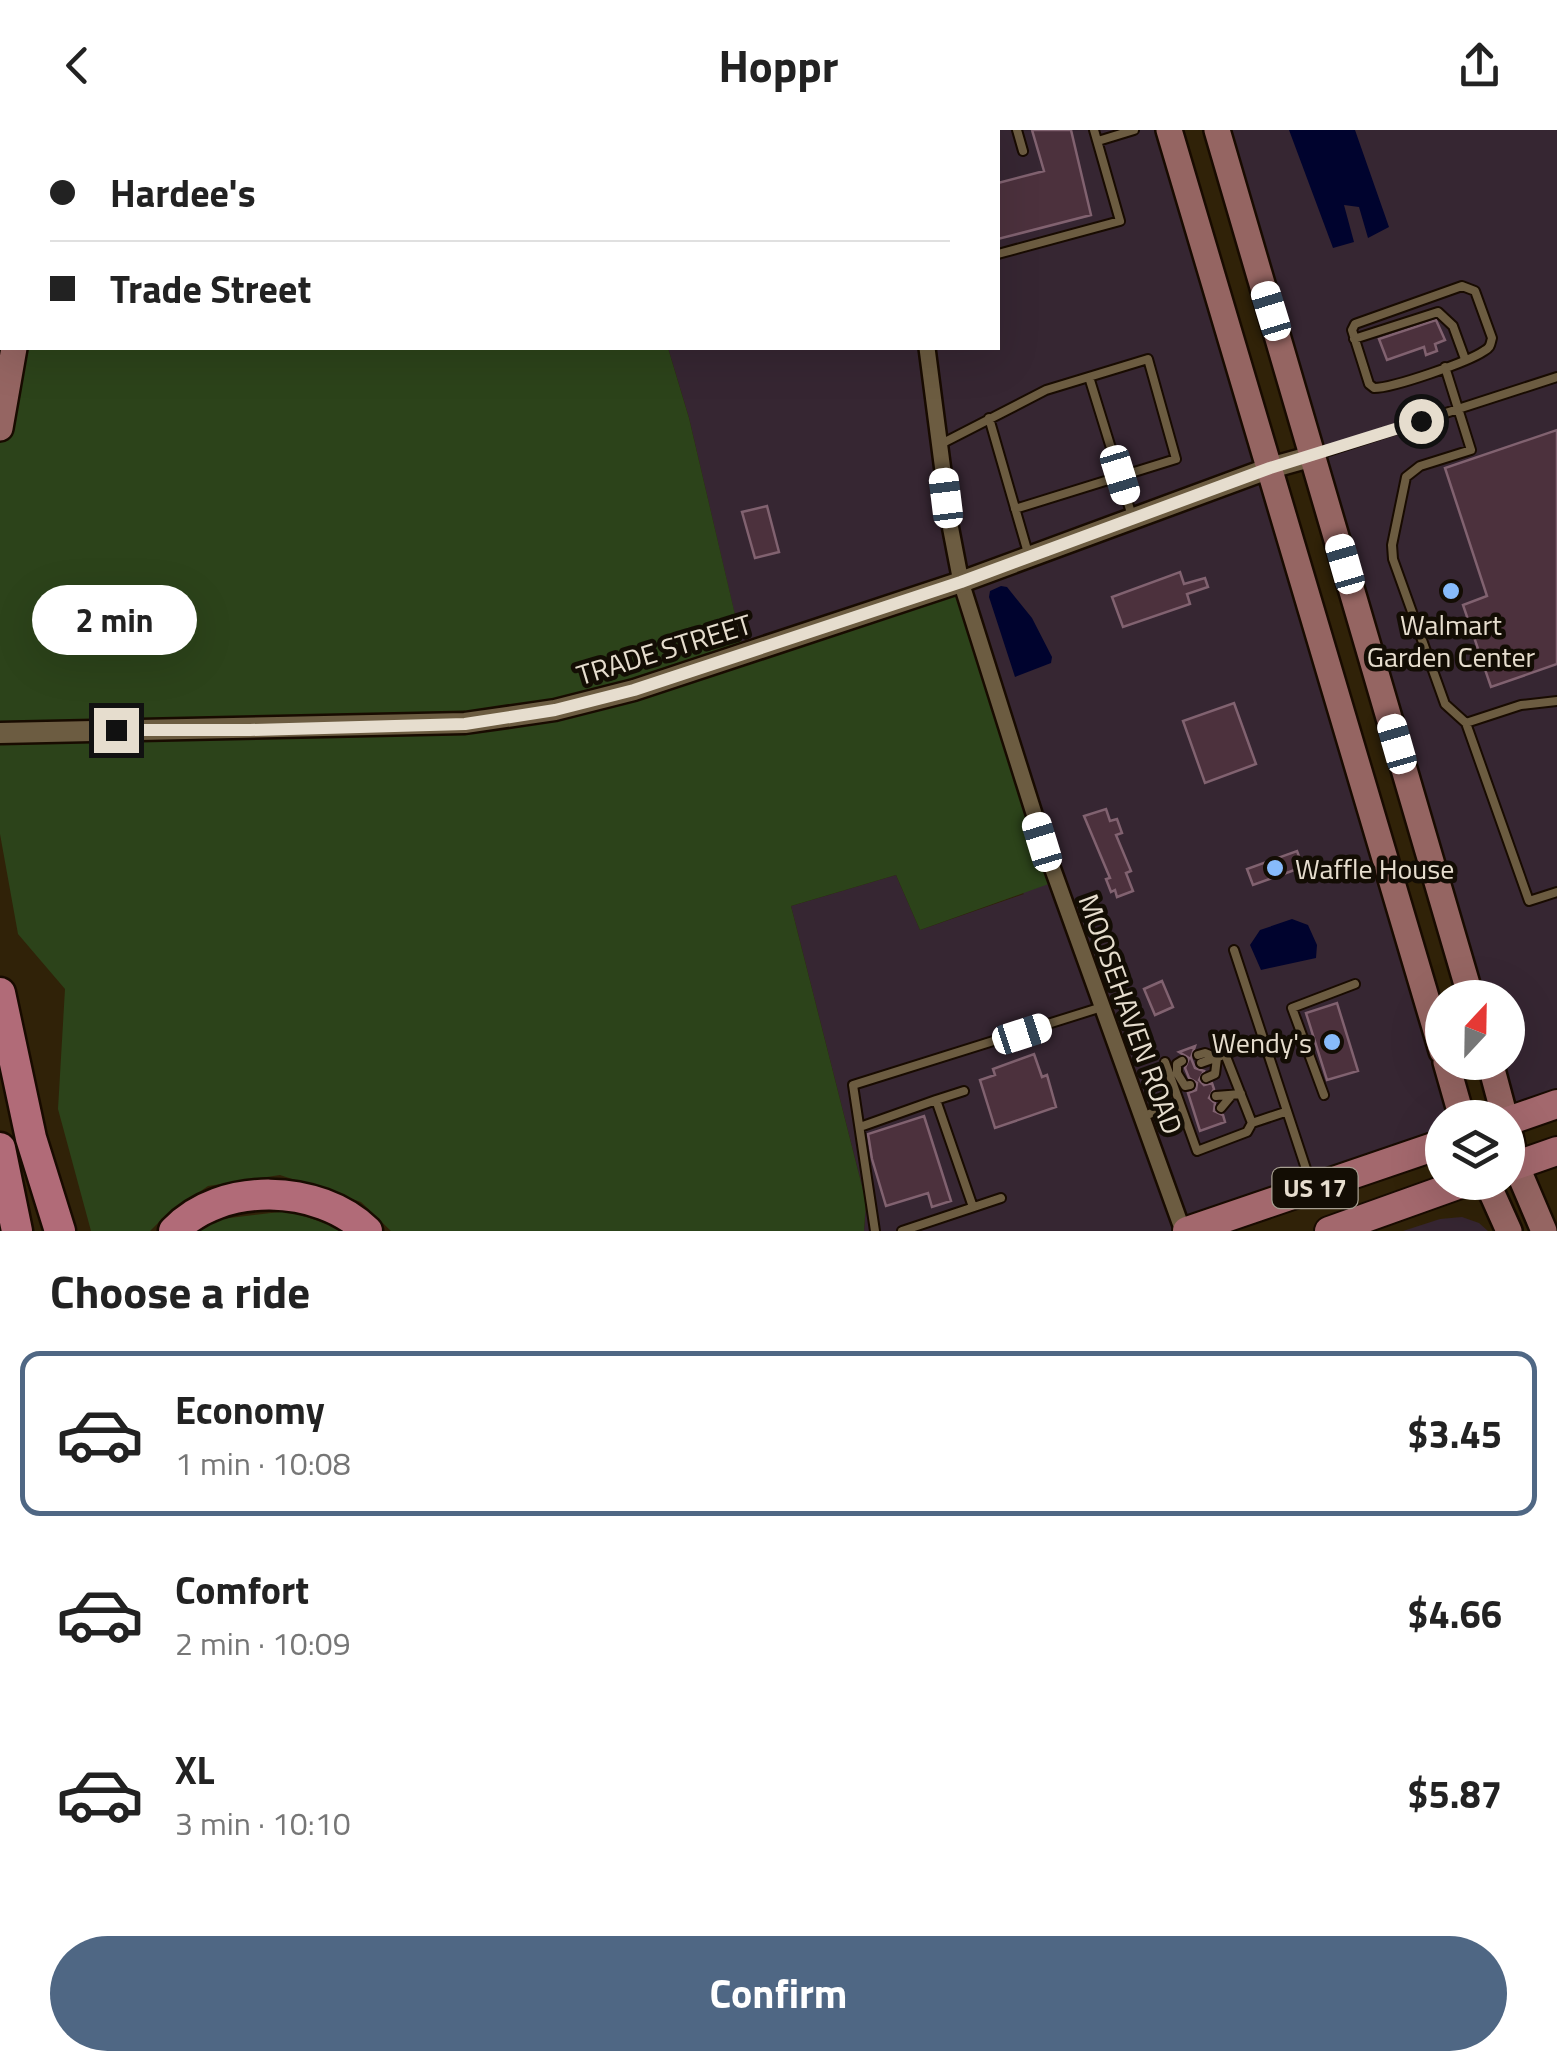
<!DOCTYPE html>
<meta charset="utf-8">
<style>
:root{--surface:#fff;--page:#f6f6f6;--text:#222;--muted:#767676;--line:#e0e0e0;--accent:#4f6784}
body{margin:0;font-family:"Titillium Web",sans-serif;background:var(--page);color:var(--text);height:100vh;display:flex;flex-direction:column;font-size:38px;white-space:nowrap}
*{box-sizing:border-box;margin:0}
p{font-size:32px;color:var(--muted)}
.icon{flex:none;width:55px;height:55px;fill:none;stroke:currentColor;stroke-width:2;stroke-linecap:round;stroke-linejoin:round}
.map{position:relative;height:1101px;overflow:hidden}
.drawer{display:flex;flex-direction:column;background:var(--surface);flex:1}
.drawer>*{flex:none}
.hud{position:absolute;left:0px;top:0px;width:1000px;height:220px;box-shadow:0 10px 40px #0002;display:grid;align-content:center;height:220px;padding:0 50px;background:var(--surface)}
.needle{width:65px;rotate:22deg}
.controls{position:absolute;left:1425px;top:850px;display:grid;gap:20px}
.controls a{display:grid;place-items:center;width:100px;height:100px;border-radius:50%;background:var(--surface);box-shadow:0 10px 40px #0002;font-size:50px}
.end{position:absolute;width:45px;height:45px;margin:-22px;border:12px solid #e6ddce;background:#111;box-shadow:0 0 0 5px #111}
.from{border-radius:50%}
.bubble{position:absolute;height:70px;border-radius:35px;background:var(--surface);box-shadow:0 10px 40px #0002;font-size:32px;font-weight:700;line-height:70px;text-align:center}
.car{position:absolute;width:30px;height:60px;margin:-30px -15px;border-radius:12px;box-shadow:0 0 8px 2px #0007;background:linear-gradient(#fff 24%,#345 0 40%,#fff 0 76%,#345 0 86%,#fff 0)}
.hud b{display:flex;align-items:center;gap:35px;height:95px;font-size:38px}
.hud b+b{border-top:2px solid var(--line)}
.hud i{width:25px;height:25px;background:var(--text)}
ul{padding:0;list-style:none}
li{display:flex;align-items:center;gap:30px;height:165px;margin:0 20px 15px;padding:0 30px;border:5px solid transparent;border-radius:20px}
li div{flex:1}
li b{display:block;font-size:38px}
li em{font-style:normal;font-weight:700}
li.active{border-color:var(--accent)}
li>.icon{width:90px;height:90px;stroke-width:1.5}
h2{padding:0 50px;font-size:45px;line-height:120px}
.primary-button{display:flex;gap:20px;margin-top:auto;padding:20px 50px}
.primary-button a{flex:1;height:115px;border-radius:60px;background:var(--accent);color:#fff;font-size:40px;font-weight:700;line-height:115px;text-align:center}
header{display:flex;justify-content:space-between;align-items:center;height:130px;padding:0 50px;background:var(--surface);font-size:45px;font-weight:700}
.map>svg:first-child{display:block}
</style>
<header><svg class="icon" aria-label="back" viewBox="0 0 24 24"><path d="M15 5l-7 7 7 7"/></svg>Hoppr<svg class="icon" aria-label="share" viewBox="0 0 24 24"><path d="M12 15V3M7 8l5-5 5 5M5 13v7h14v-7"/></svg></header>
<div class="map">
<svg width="1557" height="1101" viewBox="0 0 1557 1101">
<rect width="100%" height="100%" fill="#302208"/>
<path fill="#362632" d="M608 0H1169L1462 987 1442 988V1014L1187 1101H864L866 1072 791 776 896 745 920 800 1024 764 744 524 689 288 668 218H998V2Z
M1217 0H1557V974L1508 991 1489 933 1508 932V868L1471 867Z
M1462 1087 1479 1093 1488 1101H1403L1440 1089Z"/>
<path fill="#2c431a" d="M50 0H608L609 2H50Z
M13 218H668L689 288 744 523 961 452 1057 751 920 800 896 745 791 776 866 1072 864 1101H391L361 1072 280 1045 208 1056 166 1085 150 1101H91L58 979 65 859 18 804 0 704V296Z
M288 1081 349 1101H199L213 1090Z"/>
<path fill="#00032e" d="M1289 0H1355L1389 97 1368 108 1359 77 1344 75 1354 112 1333 118Z
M1001 456 1007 457 1032 488 1052 527 1051 533 1015 547 989 467 990 461Z
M1292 789 1308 795 1317 815 1316 828 1261 840 1250 815 1260 800Z"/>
<path fill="#4c313d" stroke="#816270" stroke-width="2.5" d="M1032 0H1071L1091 85 998 109V53L1044 41Z
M1436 190 1445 210 1435 214 1437 221 1426 225 1424 217 1387 230 1379 209Z
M1557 300V534L1491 557 1463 475 1487 466 1445 338Z
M767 376 779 422 755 428 742 382Z
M1180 442 1184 454 1205 448 1208 457 1187 464 1190 474 1123 497 1112 467Z
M1234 573 1256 634 1205 653 1183 591Z
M1106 679 1110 691 1117 689 1122 703 1116 705 1131 741 1126 743 1133 761 1117 767 1115 760 1111 762 1106 749 1110 748 1084 686Z
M1297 721 1303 737 1253 755 1247 739Z
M1162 851 1173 877 1155 885 1144 859Z
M1337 873 1358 941 1327 950 1306 883Z
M1195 916 1191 928 1195 938 1204 941 1199 950 1204 955 1212 953 1214 959 1209 968 1215 973 1214 981 1223 985 1225 992 1200 1001 1188 963 1196 960 1197 953 1189 948 1185 938 1189 928 1179 922Z
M1034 924 1042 947 1047 945 1056 977 995 998 980 950 995 945 993 939Z
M924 986 951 1071 932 1077 928 1063 886 1076 872 1029 868 1004Z"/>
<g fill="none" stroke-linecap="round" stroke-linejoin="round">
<defs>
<path id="service" d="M1017 0 1023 21
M1098 11 1134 0
M998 124 1120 91 1094 0
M1462 156 1475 161 1492 208C1490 215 1491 217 1484 221 1468 232 1393 258 1374 258L1369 254 1352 200 1355 194Z
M1354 209 1438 182 1453 196 1465 229
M1445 237 1471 320 1420 336 1406 347 1392 415 1393 429 1445 574 1466 593 1529 771 1557 762
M1089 247 1132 386
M989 288 1028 423
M939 315 1046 260 1148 229 1176 329 1015 379
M1319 324 1557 247
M1466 593 1521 575 1557 571
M1234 820 1311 1054
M1262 911 1225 924 1252 993 1285 982
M1198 925 1205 923 1217 928
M1165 932 1197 1021 1247 1002 1252 993
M1201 933 1221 926
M1177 943 1185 956 1190 955
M1177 943V934L1182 931
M1206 948 1215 944 1217 928
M964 961 936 970 973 1077
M1324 965 1292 878 1355 854
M1216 966 1241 964
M1221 978 1231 966
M1142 987 1179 972
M860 997 936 970
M875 1101 853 955 1102 877
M902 1101 1001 1068"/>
<path id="minor" d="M897 0 898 2
M927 218 950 395 961 452 1043 712 1183 1101"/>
<path id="tertiary" d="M0 603 465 593 555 580 634 560 961 452 1270 338 1313 326"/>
<path id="primary" d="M1169 0 1442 921
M1217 0 1471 868
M21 2 22 0
M50 2V0
M0 119 2 106
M0 298 14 218
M1446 932 1462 988
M1490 932 1505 988
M1508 996 1516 1035 1544 1101
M1487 1052 1509 1101"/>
<path id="trunk" d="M1508 991 1557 974
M1508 1038 1557 1021
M1187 1101 1442 1014
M1329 1101 1466 1052"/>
<path id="motorway" d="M0 863 31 1008 60 1101
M0 1018 17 1101
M174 1101C221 1051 319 1054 367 1101"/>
</defs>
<use href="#service" stroke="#180b00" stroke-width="12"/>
<use href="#minor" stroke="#180b00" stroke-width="20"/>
<use href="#tertiary" stroke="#180b00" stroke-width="25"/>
<use href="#primary" stroke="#180b00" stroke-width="30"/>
<use href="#trunk" stroke="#180b00" stroke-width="32"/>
<use href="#motorway" stroke="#180b00" stroke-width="35"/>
<use href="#service" stroke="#6c5c41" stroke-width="8"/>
<use href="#minor" stroke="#6c5c41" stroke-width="15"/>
<use href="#tertiary" stroke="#6c5c41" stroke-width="20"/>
<use href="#primary" stroke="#956562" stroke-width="25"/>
<use href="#trunk" stroke="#a3686d" stroke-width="28"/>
<use href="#motorway" stroke="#b16b78" stroke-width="30"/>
</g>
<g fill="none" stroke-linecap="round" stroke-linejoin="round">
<path stroke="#e6ddce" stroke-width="12" d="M116 600H250L465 594 555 580 634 560 961 452 1270 338 1421 291"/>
</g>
<g fill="#87bbfb" stroke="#130d04" stroke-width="4">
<circle cx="1451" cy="461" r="10"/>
<circle cx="1275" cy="738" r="10"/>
<circle cx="1332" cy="912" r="10"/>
</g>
<g text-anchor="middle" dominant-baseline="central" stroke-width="9" stroke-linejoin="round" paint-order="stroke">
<rect fill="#130d04" stroke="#a79f91" stroke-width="2.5" x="1272.5" y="1038" width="85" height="40" rx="8"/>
<g font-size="25" font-weight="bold" fill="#e6ddce">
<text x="1315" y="1058">US 17</text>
</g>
<g font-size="28" fill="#e6ddce" stroke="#130d04">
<text x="1451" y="494">Walmart<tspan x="1451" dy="32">Garden Center</tspan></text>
<text x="1295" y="738" text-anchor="start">Waffle House</text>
<text x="1312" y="912" text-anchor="end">Wendy's</text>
</g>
<g font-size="28" fill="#e6ddce" stroke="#130d04">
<text transform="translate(664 519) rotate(-17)">TRADE STREET</text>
<text transform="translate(1131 884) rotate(70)">MOOSEHAVEN ROAD</text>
</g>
</g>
</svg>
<div class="controls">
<a><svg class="needle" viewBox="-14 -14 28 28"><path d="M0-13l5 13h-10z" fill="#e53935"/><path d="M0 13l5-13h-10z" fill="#767676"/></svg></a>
<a><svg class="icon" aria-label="layers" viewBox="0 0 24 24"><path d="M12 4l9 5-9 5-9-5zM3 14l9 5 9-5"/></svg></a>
</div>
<i class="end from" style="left:1421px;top:291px"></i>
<i class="end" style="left:116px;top:600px"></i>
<div class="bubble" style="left:32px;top:455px;width:165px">2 min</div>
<i class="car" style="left:1271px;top:181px;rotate:343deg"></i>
<i class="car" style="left:1120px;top:345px;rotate:163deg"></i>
<i class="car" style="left:946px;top:368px;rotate:353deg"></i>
<i class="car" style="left:1345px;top:434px;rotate:344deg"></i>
<i class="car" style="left:1397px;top:614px;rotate:344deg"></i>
<i class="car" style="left:1042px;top:712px;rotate:343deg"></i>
<i class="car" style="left:1022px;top:904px;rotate:72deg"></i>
<div class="hud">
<b><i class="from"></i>Hardee's</b>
<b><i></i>Trade Street</b>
</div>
</div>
<section class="drawer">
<h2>Choose a ride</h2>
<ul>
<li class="active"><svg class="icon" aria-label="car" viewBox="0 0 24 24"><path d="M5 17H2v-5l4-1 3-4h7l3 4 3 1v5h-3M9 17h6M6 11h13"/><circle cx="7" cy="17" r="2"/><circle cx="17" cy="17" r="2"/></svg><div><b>Economy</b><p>1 min · 10:08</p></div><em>$3.45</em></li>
<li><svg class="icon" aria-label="car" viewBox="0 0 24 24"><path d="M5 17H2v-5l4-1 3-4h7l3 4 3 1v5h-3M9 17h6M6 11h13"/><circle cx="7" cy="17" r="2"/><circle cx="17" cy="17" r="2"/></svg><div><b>Comfort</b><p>2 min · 10:09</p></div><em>$4.66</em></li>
<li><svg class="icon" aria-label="car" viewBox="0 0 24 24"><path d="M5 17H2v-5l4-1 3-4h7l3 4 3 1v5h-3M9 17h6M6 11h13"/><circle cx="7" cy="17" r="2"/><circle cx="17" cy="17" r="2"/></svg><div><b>XL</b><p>3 min · 10:10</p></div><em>$5.87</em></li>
</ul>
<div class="primary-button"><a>Confirm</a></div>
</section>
